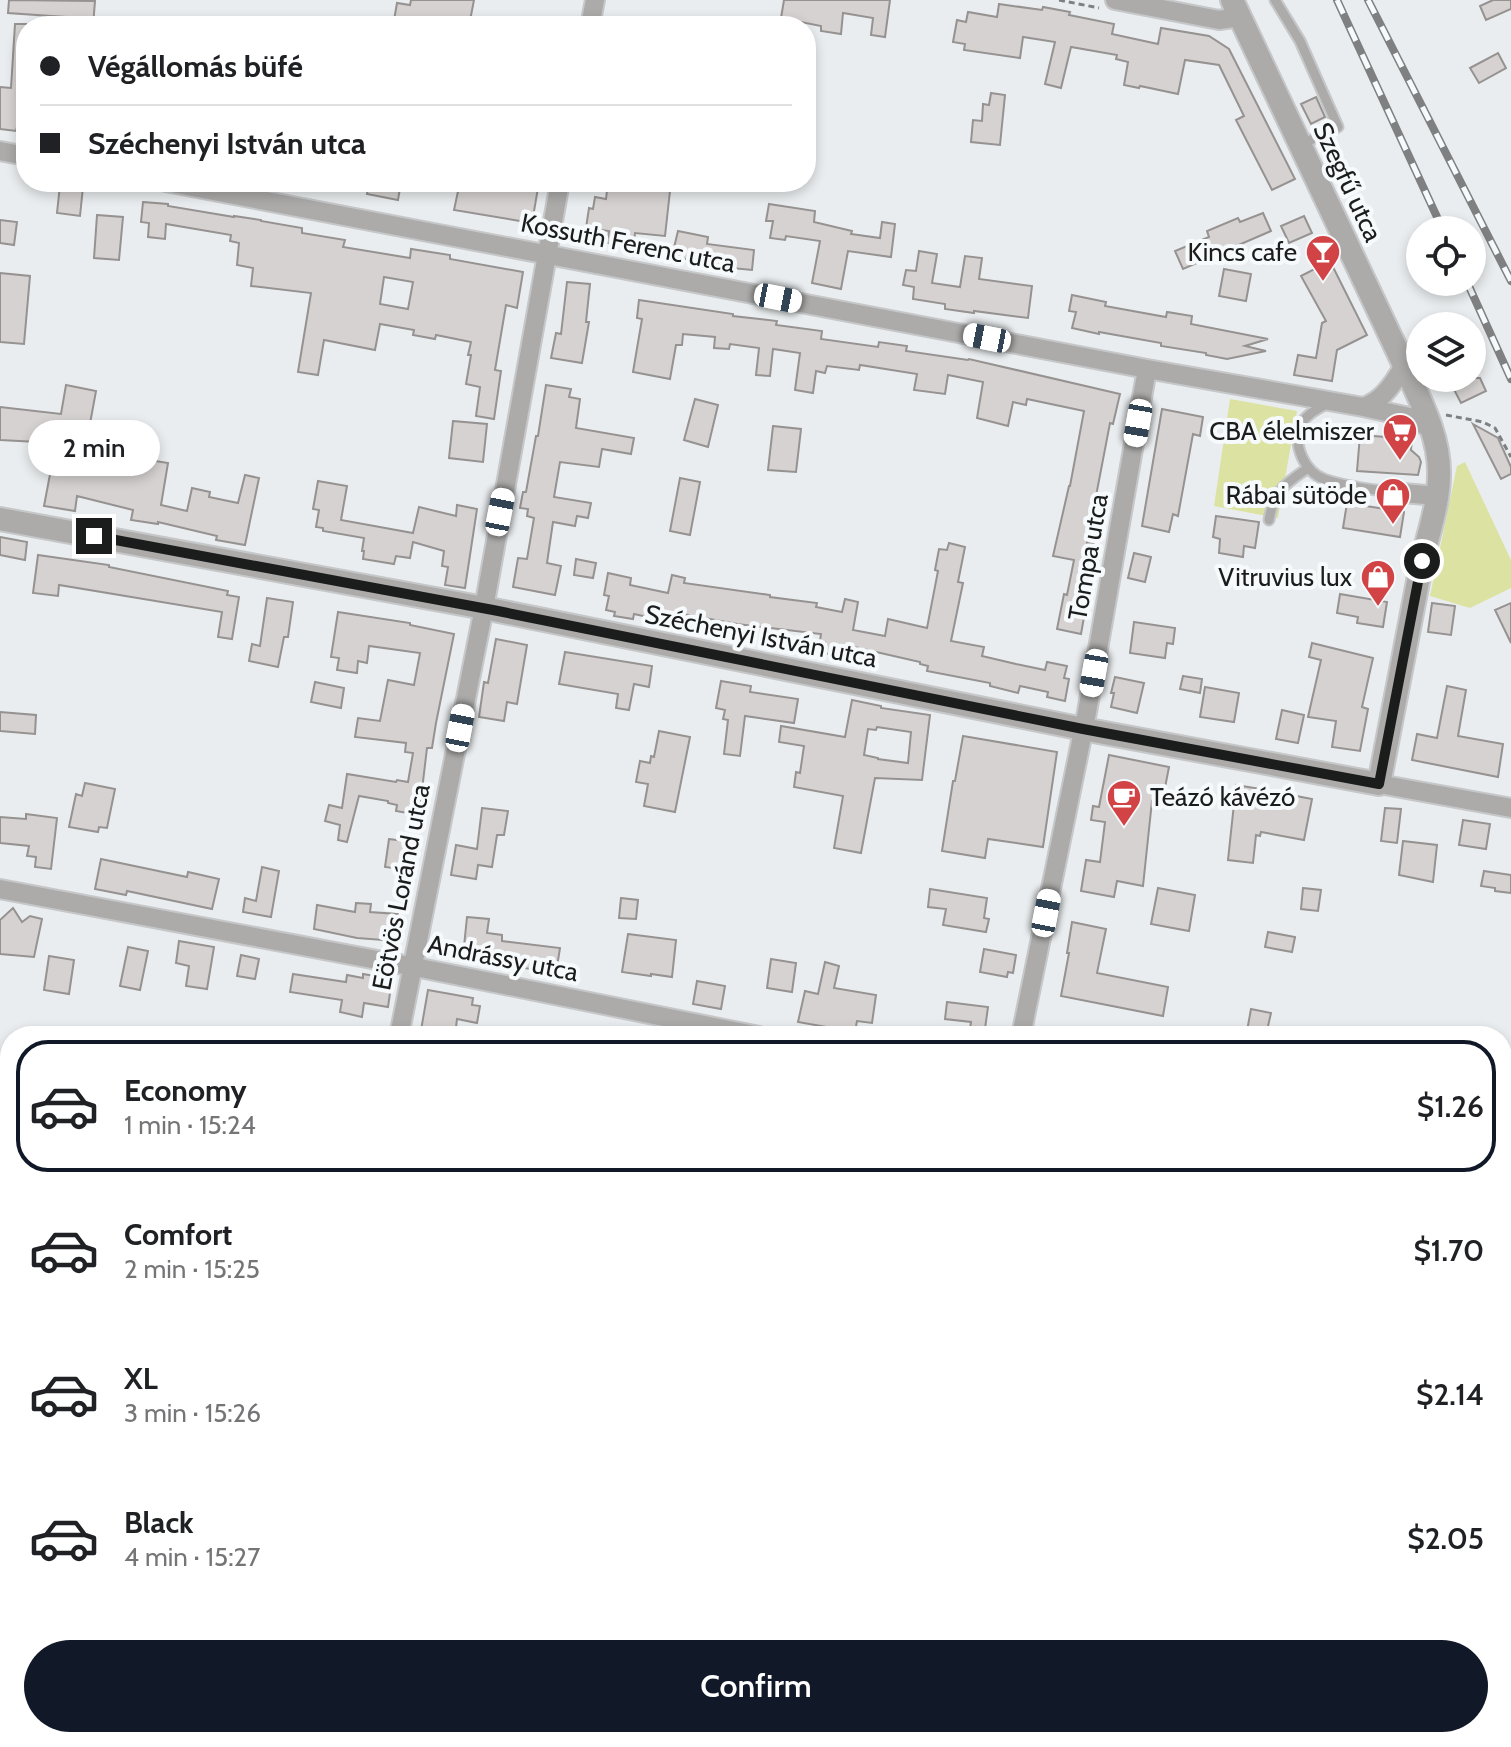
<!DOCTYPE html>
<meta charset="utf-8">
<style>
:root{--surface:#fff;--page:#f2f2f2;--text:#202124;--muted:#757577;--line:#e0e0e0;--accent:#111827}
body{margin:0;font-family:Cabin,sans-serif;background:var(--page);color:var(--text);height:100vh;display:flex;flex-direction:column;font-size:30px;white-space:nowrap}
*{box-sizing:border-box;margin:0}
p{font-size:26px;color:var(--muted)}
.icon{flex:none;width:44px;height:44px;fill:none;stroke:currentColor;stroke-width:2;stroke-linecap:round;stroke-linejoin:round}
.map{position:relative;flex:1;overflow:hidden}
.details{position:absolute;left:0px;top:1026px;width:1512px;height:722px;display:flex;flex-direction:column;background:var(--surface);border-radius:32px 32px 0 0;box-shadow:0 4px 12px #0003}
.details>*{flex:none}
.top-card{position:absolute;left:16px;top:16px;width:800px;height:176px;border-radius:32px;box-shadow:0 4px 12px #0003;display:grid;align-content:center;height:176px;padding:0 24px;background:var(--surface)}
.tools{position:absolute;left:1406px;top:216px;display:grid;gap:16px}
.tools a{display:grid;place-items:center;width:80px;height:80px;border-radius:50%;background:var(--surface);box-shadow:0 4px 12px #0003;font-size:40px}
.end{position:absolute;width:36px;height:36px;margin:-18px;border:10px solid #1b1c1c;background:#fff;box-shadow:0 0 0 4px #fff}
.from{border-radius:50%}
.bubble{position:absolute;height:56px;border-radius:28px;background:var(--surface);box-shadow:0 4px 12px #0003;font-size:26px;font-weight:600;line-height:56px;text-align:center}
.car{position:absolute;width:24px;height:48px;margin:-24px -12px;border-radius:10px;box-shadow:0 0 6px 2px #0007;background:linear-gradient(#fff 24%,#345 0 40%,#fff 0 76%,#345 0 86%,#fff 0)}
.top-card b{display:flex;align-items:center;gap:28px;height:76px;font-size:30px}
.top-card b+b{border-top:2px solid var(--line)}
.top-card i{width:20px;height:20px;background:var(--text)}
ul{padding:14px 0 0;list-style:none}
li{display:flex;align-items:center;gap:24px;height:132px;margin:0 16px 12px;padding:0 8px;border:4px solid transparent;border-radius:32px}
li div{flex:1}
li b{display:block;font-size:30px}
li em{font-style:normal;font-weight:600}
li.current{border-color:var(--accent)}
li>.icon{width:72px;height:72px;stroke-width:1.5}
.button{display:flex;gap:16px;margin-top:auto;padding:16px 24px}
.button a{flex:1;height:92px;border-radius:48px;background:var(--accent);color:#fff;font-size:32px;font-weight:600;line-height:92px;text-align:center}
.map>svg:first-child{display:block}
</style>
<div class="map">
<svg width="1511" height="1747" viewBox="0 0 1511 1747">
<rect width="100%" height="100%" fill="#eaedef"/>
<path fill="#dce2a1" d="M1230 399 1297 411 1278 518 1214 506Z
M1465 462 1511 560V588L1470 608 1430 596 1457 466Z"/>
<path fill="#d5d2d1" stroke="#959291" stroke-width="2" fill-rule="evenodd" d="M9 0 95 1 93 26H64L65 17 8 13Z
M411 0H474L469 26H393L397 3 410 5Z
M784 0H890L885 37 871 35 873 18 843 13 841 34 821 31V26L781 18Z
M1493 0H1511V9L1486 20 1480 6Z
M999 4 1042 10 1043 7 1070 12 1069 15 1114 24 1112 34 1158 44 1161 28 1209 36 1229 49 1295 179 1272 190 1236 120 1244 116 1219 65 1185 60 1178 94 1140 86 1139 88 1124 85 1128 62 1116 59 1117 55 1071 47 1061 88 1045 84 1055 42 1023 37 1020 58 964 50 965 44 953 42 957 20 966 22 968 12 997 17Z
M15 24H26V112L25 127H17L16 131 0 129V87L11 88Z
M1498 53 1506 68 1479 83 1470 68Z
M991 93 1005 95 1000 145 971 142 973 120 982 121 983 104 989 105Z
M1316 97 1325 117 1311 124 1301 104Z
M369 182H401L398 200 367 194Z
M460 182H539L532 223 454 210Z
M608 182H671L665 236 635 233 633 247 607 243 609 231 586 228 589 208 593 209 595 197 606 199Z
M60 185 83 187 80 216 57 213Z
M143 202 168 204V206L234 217V216L261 220V221L302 228V233L345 240 343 247 410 258 411 249 450 255V259L523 272 517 308 506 305 495 370 501 371 494 419 476 416 480 387 466 384 471 355H468L471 342 436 335 435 339 413 335 414 330 380 324 375 350 324 340 318 375 298 372 311 293 251 286 253 268 237 265 239 243 230 241 231 235 166 224 165 239 148 237 149 223 141 222ZM384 277 413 282 408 309 380 304Z
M769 204 815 211 814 222 852 231 851 234 880 238 882 222 895 224 891 257 848 251 841 289 812 283 820 241 786 236 785 240 770 238 773 221H766Z
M1263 213 1271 231 1183 269 1175 251 1209 237 1207 231 1238 218 1240 222Z
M97 215 123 217 119 260 94 258Z
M1304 216 1312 233 1289 243 1281 226Z
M0 220 17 222 14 245 0 243Z
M678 231 708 237 707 244 754 250 752 270 721 267 672 256Z
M919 251 937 254 932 283 960 287 965 256 982 258 979 279 1032 286 1028 318 974 311V313L945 309V304L913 299 914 287 903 285 906 270 916 271Z
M1330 261 1367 335 1337 350 1332 381 1294 375 1298 355 1316 358 1322 323 1326 321 1301 276Z
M1224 269 1251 274 1246 301 1219 296Z
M0 273 30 276 24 344 0 342Z
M567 282 590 284 586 322H589L582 363 551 358 556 333 561 334Z
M1072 295 1106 302 1105 306 1166 317 1167 312 1192 316 1191 324 1268 339 1245 346 1266 351 1227 359 1206 355V353L1161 346V343L1099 332V334L1072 328 1076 312 1069 311Z
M639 300 733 314V316L777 321 776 325 822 331 821 339 878 347 879 342 907 346 906 351 968 360 969 359 1120 394 1113 424 1110 423 1087 543 1097 545 1081 634 1057 629 1064 594 1067 595 1074 560 1053 556 1069 486H1070L1084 411 1027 399 1026 405 1013 402 1008 426 977 418 983 382 948 375 945 394 914 390 917 374 860 365 859 370 827 366 825 373 816 371 813 393 795 390 800 353 773 349 770 376 756 375 759 348 730 344 729 349 714 348 715 337 683 334 682 345H676L670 379 633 372 642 319 637 318Z
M1448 378H1480L1486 391 1461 403Z
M66 385 96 391 87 440 127 450 125 456 168 463 161 505 187 511 192 488 210 492 209 497 238 503 245 475 259 478 245 545 216 540 217 536 158 522V524L131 520 133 510 77 496 75 511 44 506 56 443 0 440V407L61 414Z
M546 385 571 389 569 397 580 399 576 428 634 438 631 454 602 449 599 467 560 462 554 497 591 503 588 518 577 516 575 526 553 522 547 563 561 566 555 595 513 587 518 558 527 559 534 518 527 516 528 509 520 508 523 492H526L536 436H538Z
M695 399 718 405 708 447 684 440Z
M1162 409 1203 417 1200 436 1193 434 1178 516 1173 514 1169 532 1142 526Z
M453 421 487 424 483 462 449 458Z
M1473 424 1498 438 1511 467V474L1501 479Z
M773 426 801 429 796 472 768 470Z
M1360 435 1412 439 1411 450 1419 457 1421 462 1418 475 1357 471Z
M680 478 700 482 690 535 670 531Z
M318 481 347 486 341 520 413 533 419 507 456 516 457 505 477 509 465 588 445 585 448 567 442 566 444 551 413 542 410 558 396 556 394 564 363 559 364 551H362L364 538 323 531V528L316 527 319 510 313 509Z
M1347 503 1404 512 1400 537 1343 528Z
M1216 516 1259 522 1255 548 1244 546 1243 557 1219 553 1220 539 1213 537Z
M0 537 27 542 25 560 0 555Z
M949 543 965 547 958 582 963 583 951 641 984 647 982 656 1016 664 1045 670 1047 662 1067 666 1064 678 1069 679 1065 701 1047 697 1048 692 1020 686 1018 693 990 686V683L927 671 928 666 920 664V662L850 646 849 657 823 653 825 642 820 641 821 634 737 624 677 613 675 623 634 614 633 619 614 616 615 612 606 610 609 596 604 595 608 573 631 578 630 585 668 593 672 575 685 578 684 583 770 595V597L817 603 816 607 842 612 845 599 858 602 853 630 885 636 888 619 927 628 938 571 935 570 939 549 947 550Z
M1134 553 1151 557 1145 582 1128 578Z
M38 555 109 565V567L228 591 227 595 239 597 232 639 218 637 222 612 59 585 58 596 33 593Z
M576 559 596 563 593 578 574 575Z
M1340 594 1387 602 1383 627 1357 623 1358 617 1337 613Z
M267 598 293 602 288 637H284L278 667 249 661 252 644 260 646Z
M1432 603 1455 606 1451 635 1428 632Z
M1511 603V643L1495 610Z
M338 612 410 623V625L454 634 436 723 432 748H427L419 815 396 811 397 805 388 803V801L359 796 347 842 338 840 340 825 325 821 329 805 342 808 347 774 396 782 397 780 408 782 413 753 405 752 406 743 355 737 358 718 380 721 388 680 414 685 420 653 369 646 367 663 358 661 357 673 337 670 339 658 331 657Z
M1134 622 1175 628 1173 644 1167 643 1165 658 1130 653Z
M496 639 527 645 517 704 507 702 504 721 479 717 484 682 488 683Z
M1312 643 1373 658 1362 707 1368 709 1360 751 1332 747 1336 721 1308 717 1321 660 1309 657Z
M565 652 652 666 649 687 634 684 629 710 616 708 618 694 559 684Z
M1183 676 1202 679 1200 693 1180 689Z
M1115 677 1144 683 1137 713 1111 707 1114 693H1111Z
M721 681 751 686 750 692 798 699 794 723 745 716 740 756 724 754 728 720 723 719 725 710 716 708Z
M315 682 344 688 341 708 311 702Z
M1447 686 1466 690 1458 736 1503 744 1498 777 1412 760 1417 734 1437 738Z
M1205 687 1239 693 1234 722 1200 717Z
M852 700 881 706V708L930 715 922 780 875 778 861 853 834 848 843 796 794 787 796 772 800 773 804 746 779 742 781 726 845 737ZM877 727 911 732 908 763 878 759V758L864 755 868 729 876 730Z
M1282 710 1304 715 1298 743 1276 739Z
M0 712 36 715 35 734 0 731Z
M659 731 690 737 675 812 644 806 648 784 636 782 640 761 650 763 651 756 654 757Z
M963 736 1057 752 1043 847 988 839 985 858 942 851 953 781H955Z
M1109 755 1169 767 1162 803 1152 801 1143 886 1117 881 1114 897 1081 891 1086 860 1100 862 1105 822 1091 820 1093 806 1099 807Z
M85 783 115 789 107 828 99 827 98 832 69 827 76 794 82 796Z
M1236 785 1267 790 1266 798 1294 803 1296 796 1312 799 1304 840 1261 832 1260 836 1256 835 1253 863 1228 860Z
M482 808 508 811 504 835H497L492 867 478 865 476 879 451 875 456 845 477 849Z
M1385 808 1401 809 1397 843 1381 841Z
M26 814 57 818 51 869 35 867 36 857 27 856 29 846 0 843V817L26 819Z
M1463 820 1490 824 1486 849 1459 845Z
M389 839 412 842 409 870 385 867Z
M1403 841 1437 845 1433 882 1399 875Z
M101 859 187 877 188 872 219 879 212 909 127 891 126 895 95 889Z
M262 867 279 871 271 917 243 912 245 898 256 901Z
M1484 871 1511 875V893L1495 891V888L1481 886Z
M1158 888 1195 895 1189 931 1151 924Z
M1303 888 1321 890 1318 911 1301 909Z
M930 889 987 898 984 918 989 919 986 932 943 925 946 909 928 907Z
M621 898 638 900 636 919 619 918Z
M356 903 371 904 370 912 398 914 396 941 357 938 314 929 317 905 355 912Z
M13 908 22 922 30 916 42 919 34 957 0 954V920Z
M467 917 489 919 487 933 502 935V941L560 948 556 973 524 968V963L463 956Z
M1072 922 1106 929 1097 973 1168 987 1163 1016 1061 996 1069 953H1067Z
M1268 932 1295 937 1292 952 1265 947Z
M628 934 676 940 672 977 651 974V976L622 972Z
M179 941 214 947 207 989 186 986 189 966 176 963Z
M128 947 148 951 140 990 120 986Z
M984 949 1016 955 1013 973 1008 972 1007 977 980 972Z
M241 955 259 959 255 979 237 976Z
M49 956 74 960 69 994 44 990Z
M771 959 796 963 792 992 767 988Z
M825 962 839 966 834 988 876 995 872 1023 857 1021 855 1032 798 1022 805 991 818 994Z
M293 974 346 982 347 975 363 978V974L392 979 388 1007 364 1003 362 1017 340 1012 342 1000 290 992Z
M697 981 725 986 721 1009 693 1004Z
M428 990 473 998 472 1005 480 1006 477 1023 457 1019 455 1036H420Z
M947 1002 988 1007 984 1036H969L971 1022 945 1019Z
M1251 1009 1271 1013 1266 1035 1247 1031Z"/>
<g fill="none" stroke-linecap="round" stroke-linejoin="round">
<defs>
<path id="service" d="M1275 0 1300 41 1338 127 1300 145
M1328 403C1318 409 1304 415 1300 427 1293 446 1305 472 1324 479 1345 487 1370 489 1392 492
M1269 520C1274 490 1285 484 1308 468"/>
<path id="minor" d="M1115 0 1219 20 1240 17
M590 26 595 0
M0 151 26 156
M166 182 1147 369 1363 407 1414 418 1433 431
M1363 407C1382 402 1395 382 1404 365
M1392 492 1437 496
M1379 784 1511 808
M0 889 425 969 759 1036
M399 1036 484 608 560 182
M1021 1036 1087 712 1147 369
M1502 1176 1511 1177
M0 1255 10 1257
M1506 1544 1511 1519
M886 1747 888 1738"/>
<path id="tertiary" d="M0 519 484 608 1083 729 1379 784C1393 711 1407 639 1421 566 1427 537 1439 505 1439 475 1440 436 1420 400 1404 365L1232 0
M0 1499 10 1501
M1200 1738 1247 1747"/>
</defs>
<use href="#service" stroke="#c5c7c9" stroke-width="13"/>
<use href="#minor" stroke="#c5c7c9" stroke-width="22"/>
<use href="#tertiary" stroke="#c5c7c9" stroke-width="26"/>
<path stroke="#7d7f80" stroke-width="3" stroke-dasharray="6 4" stroke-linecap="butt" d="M1059 0 1099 8
M1446 415 1483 422 1495 428 1511 457
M331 1747 332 1738"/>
<use href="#service" stroke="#acabaa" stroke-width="9"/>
<use href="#minor" stroke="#acabaa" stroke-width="18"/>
<use href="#tertiary" stroke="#acabaa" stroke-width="22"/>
<defs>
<path id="rail" d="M1337 0 1443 230
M1368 0 1511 281
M1467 282 1511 379"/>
</defs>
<use href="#rail" stroke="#7e8081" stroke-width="8"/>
<use href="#rail" stroke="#f7fafc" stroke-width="5" stroke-dasharray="15" stroke-linecap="butt"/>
</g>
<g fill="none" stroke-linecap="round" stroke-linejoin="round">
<path stroke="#1b1c1c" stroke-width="10" d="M94 536 493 610 1083 729 1379 784 1422 561"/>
</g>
<defs>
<symbol id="bar-pin" viewBox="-11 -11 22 30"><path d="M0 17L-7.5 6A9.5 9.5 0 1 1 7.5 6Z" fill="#d24345" stroke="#f7fafc"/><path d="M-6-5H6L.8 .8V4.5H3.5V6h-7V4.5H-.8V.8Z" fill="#fff"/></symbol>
<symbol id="supermarket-pin" viewBox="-11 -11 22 30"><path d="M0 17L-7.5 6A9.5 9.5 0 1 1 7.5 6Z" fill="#d24345" stroke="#f7fafc"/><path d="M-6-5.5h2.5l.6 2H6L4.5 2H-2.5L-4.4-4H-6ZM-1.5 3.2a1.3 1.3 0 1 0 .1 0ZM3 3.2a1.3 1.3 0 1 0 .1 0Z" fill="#fff"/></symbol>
<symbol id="shop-pin" viewBox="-11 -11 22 30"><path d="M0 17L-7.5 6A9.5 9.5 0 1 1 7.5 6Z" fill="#d24345" stroke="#f7fafc"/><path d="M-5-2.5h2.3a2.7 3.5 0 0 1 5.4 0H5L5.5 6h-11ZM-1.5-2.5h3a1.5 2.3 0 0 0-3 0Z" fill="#fff"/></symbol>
<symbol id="cafe-pin" viewBox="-11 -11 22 30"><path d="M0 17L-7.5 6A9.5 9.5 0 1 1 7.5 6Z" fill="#d24345" stroke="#f7fafc"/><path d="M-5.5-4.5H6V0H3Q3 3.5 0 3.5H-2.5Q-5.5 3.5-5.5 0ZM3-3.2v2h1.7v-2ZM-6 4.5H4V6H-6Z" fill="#fff"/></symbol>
</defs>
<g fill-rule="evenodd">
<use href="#bar-pin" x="1303" y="232" width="40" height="54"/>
<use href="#supermarket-pin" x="1380" y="411" width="40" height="54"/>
<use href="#shop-pin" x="1373" y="475" width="40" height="54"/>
<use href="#shop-pin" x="1358" y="557" width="40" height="54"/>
<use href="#cafe-pin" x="1104" y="777" width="40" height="54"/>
</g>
<g text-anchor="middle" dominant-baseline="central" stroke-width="8" stroke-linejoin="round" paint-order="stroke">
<g font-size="26" fill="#1b1c1c" stroke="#f7fafc">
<text transform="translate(1348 182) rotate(65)">Szegfű utca</text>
<text transform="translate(628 243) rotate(11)">Kossuth Ferenc utca</text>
<text transform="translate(1088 557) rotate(-80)">Tompa utca</text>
<text transform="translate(761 636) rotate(11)">Széchenyi István utca</text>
<text transform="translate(401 887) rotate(-79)">Eötvös Loránd utca</text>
<text transform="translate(503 958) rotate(11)">Andrássy utca</text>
</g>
<g font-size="26" fill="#1b1c1c" stroke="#f7fafc" text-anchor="end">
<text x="1297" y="252">Kincs cafe</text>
<text x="1374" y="431">CBA élelmiszer</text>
<text x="1367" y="495">Rábai sütöde</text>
<text x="1352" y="577">Vitruvius lux</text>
<text x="1150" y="797" text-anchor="start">Teázó kávézó</text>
</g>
</g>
</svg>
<div class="tools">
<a><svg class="icon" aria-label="locate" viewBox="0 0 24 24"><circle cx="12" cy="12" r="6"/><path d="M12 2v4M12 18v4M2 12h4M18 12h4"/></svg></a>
<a><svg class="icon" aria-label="layers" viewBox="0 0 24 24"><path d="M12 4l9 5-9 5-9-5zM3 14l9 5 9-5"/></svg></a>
</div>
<i class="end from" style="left:1422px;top:561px"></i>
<i class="end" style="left:94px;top:536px"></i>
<div class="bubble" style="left:28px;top:420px;width:132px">2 min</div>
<i class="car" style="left:778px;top:298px;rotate:101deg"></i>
<i class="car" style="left:987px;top:338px;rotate:281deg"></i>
<i class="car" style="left:1138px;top:423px;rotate:190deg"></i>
<i class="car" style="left:500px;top:512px;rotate:11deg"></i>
<i class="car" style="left:1094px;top:673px;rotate:190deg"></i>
<i class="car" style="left:460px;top:728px;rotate:11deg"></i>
<i class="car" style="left:1046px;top:913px;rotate:11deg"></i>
<div class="top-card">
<b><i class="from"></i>Végállomás büfé</b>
<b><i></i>Széchenyi István utca</b>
</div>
<section class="details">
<ul>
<li class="current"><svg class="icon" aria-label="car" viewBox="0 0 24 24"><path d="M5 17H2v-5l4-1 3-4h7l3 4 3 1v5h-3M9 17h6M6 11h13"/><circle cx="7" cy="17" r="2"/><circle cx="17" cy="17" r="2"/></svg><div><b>Economy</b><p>1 min · 15:24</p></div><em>$1.26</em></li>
<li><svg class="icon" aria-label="car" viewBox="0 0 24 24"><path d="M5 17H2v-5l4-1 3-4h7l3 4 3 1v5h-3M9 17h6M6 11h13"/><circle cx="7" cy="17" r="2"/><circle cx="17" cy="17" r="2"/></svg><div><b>Comfort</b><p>2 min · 15:25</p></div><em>$1.70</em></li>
<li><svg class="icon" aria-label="car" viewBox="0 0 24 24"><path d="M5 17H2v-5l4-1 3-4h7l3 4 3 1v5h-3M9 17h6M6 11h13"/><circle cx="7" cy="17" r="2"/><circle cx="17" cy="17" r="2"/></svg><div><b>XL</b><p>3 min · 15:26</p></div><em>$2.14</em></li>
<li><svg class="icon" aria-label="car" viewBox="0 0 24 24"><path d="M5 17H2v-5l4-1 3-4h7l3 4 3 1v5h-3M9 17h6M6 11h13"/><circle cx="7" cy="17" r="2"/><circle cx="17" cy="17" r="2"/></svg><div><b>Black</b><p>4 min · 15:27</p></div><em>$2.05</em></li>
</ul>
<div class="button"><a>Confirm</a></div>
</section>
</div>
